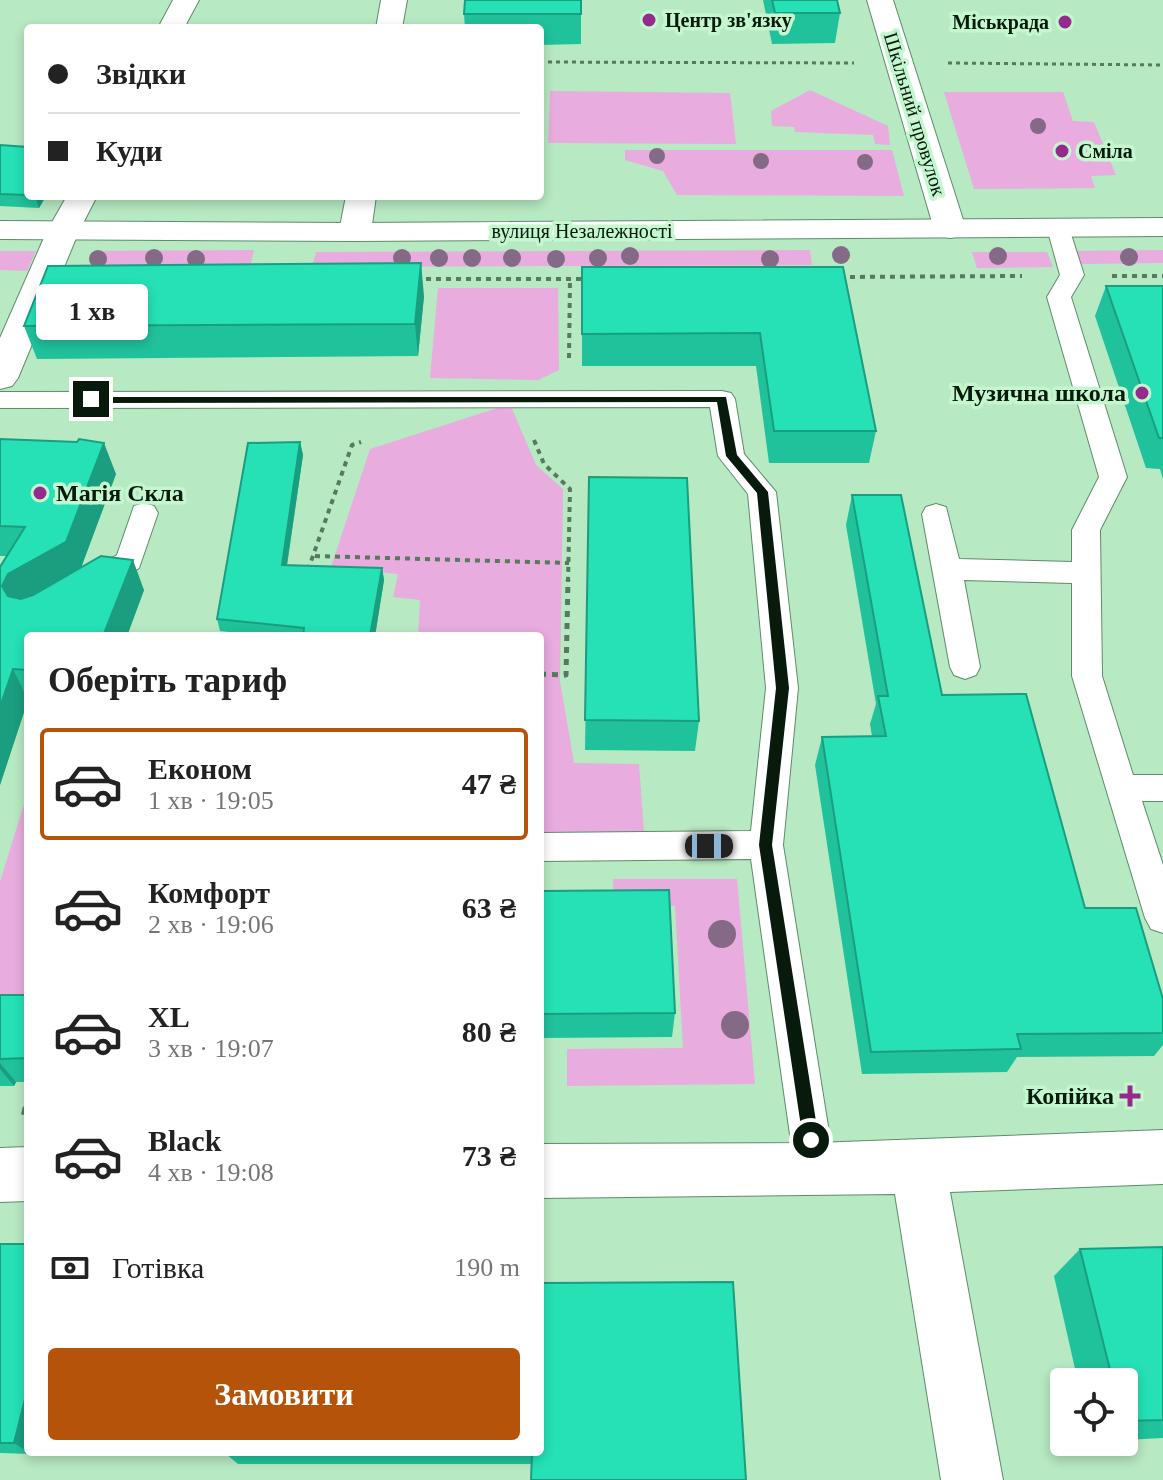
<!DOCTYPE html>
<html lang="uk">
<meta charset="utf-8">
<style>
:root{--surface:#fff;--page:#f6f6f6;--text:#222;--muted:#767676;--line:#e0e0e0;--accent:#b45309}
body{margin:0;font-family:Georgia,serif;background:var(--page);color:var(--text);height:100vh;display:flex;flex-direction:column;font-size:30px;white-space:nowrap}
*{box-sizing:border-box;margin:0}
p{font-size:26px;color:var(--muted)}
.icon{flex:none;width:44px;height:44px;fill:none;stroke:currentColor;stroke-width:2;stroke-linecap:round;stroke-linejoin:round}
.map{position:relative;flex:1;overflow:hidden}
.details{position:absolute;left:24px;top:632px;width:520px;height:824px;display:flex;flex-direction:column;background:var(--surface);border-radius:8px;box-shadow:0 4px 12px #0003}
.details>*{flex:none}
.hud{position:absolute;left:24px;top:24px;width:520px;height:176px;border-radius:8px;box-shadow:0 4px 12px #0003;display:grid;align-content:center;height:176px;padding:0 24px;background:var(--surface)}
.fabs{position:absolute;left:1050px;top:1368px;display:grid;gap:16px}
.fabs a{display:grid;place-items:center;width:88px;height:88px;border-radius:8px;background:var(--surface);box-shadow:0 4px 12px #0003;font-size:40px}
.end{position:absolute;width:36px;height:36px;margin:-18px;border:10px solid #071a0c;background:#fff;box-shadow:0 0 0 4px #fff}
.from{border-radius:50%}
.bubble{position:absolute;height:56px;border-radius:8px;background:var(--surface);box-shadow:0 4px 12px #0003;font-size:26px;font-weight:700;line-height:56px;text-align:center}
.car{position:absolute;width:24px;height:48px;margin:-24px -12px;border-radius:10px;box-shadow:0 0 6px 2px #0007;background:linear-gradient(#222 24%,#8ab4d8 0 40%,#222 0 76%,#8ab4d8 0 86%,#222 0)}
.hud b{display:flex;align-items:center;gap:28px;height:76px;font-size:30px}
.hud b+b{border-top:2px solid var(--line)}
.hud i{width:20px;height:20px;background:var(--text)}
ul{padding:0;list-style:none}
li{display:flex;align-items:center;gap:24px;height:112px;margin:0 16px 12px;padding:0 8px;border:4px solid transparent;border-radius:8px}
li div{flex:1}
li b{display:block;font-size:30px}
li em{font-style:normal;font-weight:700}
li.current{border-color:var(--accent)}
li>.icon{width:72px;height:72px;stroke-width:1.5}
h2{padding:0 24px;font-size:36px;line-height:96px}
.pay{display:flex;align-items:center;gap:20px;height:88px;padding:0 24px;font-size:30px}
.pay p{margin-inline-start:auto}
.cta{display:flex;gap:16px;margin-top:auto;padding:16px 24px}
.cta a{flex:1;height:92px;border-radius:8px;background:var(--accent);color:#fff;font-size:32px;font-weight:700;line-height:92px;text-align:center}
.map>svg:first-child{display:block}
</style>
<div class="map">
<svg width="1163" height="1480" viewBox="0 0 1163 1480">
<rect width="100%" height="100%" fill="#b7e9c2"/>
<path fill="#e8acdf" d="M810 90 888 126 890 145 875 144 873 135 795 132 794 127 772 126 771 111Z
M550 91 730 93 736 144 548 143Z
M944 92H1063L1073 121 1094 122 1116 175 1091 176 1095 188 974 189Z
M625 150H892L904 196 677 195 663 171 625 160Z
M254 250 250 267 91 268 97 251Z
M810 250 812 265 312 267 316 252Z
M1163 250V263L1081 264 1076 251Z
M0 251H36L27 271 0 270Z
M972 252H1047L1053 267 977 268Z
M438 288H558L559 370 538 380 430 378Z
M510 404 536 465 563 489 560 681 574 763 639 764 644 833 540 835V636H418L420 600 393 597 398 574 331 567 370 449Z
M28 791V998H0V882Z
M613 879H737L755 1084 567 1086V1049L683 1048 675 906H614Z"/>
<g fill="none" stroke-linecap="round" stroke-linejoin="round">
<defs>
<path id="service" d="M1058 221 1066 223 1069 228 1084 275 1071 297 1127 477 1100 530 1102 676 1133 775H1163V801H1142L1163 865V933L1151 929 1145 918 1072 676V583L964 580 980 667 976 675 965 679 954 675 950 667 922 514 926 507 936 504 946 507 959 559 1072 562V530L1099 477 1047 297 1060 275 1047 228 1050 223Z
M722 391 731 393 735 399 744 454 776 492 798 688 783 845 835 1170 829 1184 815 1190 801 1184 795 1170 751 859 540 861V833L751 831 766 688 748 494 718 456 710 407 0 408V392Z
M144 503 154 506 158 513 139 568C122 579 103 597 82 591L77 583 82 575 117 555 134 506Z"/>
<path id="pedestrian" d="M1163 1130V1184L950 1192 1003 1480H941L895 1194 540 1198V1144L815 1143Z
M28 1147V1201L0 1202V1148Z"/>
<path id="minor" d="M173 0H199L184 28H158Z
M381 0H407L402 28H376Z
M867 0H893L966 229 961 236 950 238 939 236 934 229Z
M67 196H97L79 231 18 378 12 386 0 389V338L47 231Z
M346 196H376L371 232 366 239 355 241 344 239 339 232Z"/>
<path id="tertiary" d="M1163 218V236L355 241 0 239V221L355 223Z"/>
</defs>
<use href="#service" stroke="#5d8c69" stroke-width="2"/>
<use href="#pedestrian" stroke="#5d8c69" stroke-width="2"/>
<use href="#minor" stroke="#5d8c69" stroke-width="2"/>
<use href="#tertiary" stroke="#5d8c69" stroke-width="2"/>
<path stroke="#57795f" stroke-width="3" stroke-dasharray="4 4" stroke-linecap="butt" d="M540 62 854 63
M948 63 1163 65"/>
<path stroke="#57795f" stroke-width="4" stroke-dasharray="5 5" stroke-linecap="butt" d="M1112 276H1163
M840 277 1022 276
M416 279H586
M569 358 570 279
M534 440 544 464 570 489 568 582
M315 556 569 563
M308 570 352 445 361 442"/>
<path stroke="#57795f" stroke-width="5" stroke-dasharray="6 6" stroke-linecap="butt" d="M540 674 566 675 568 580"/>
<path stroke="#57795f" stroke-width="6" stroke-dasharray="8 8" stroke-linecap="butt" d="M24 1115 28 1098"/>
<use href="#service" fill="#fff" fill-rule="evenodd"/>
<use href="#pedestrian" fill="#fff" fill-rule="evenodd"/>
<use href="#minor" fill="#fff" fill-rule="evenodd"/>
<use href="#tertiary" fill="#fff" fill-rule="evenodd"/>
</g>
<g fill="#846a87">
<circle cx="1038" cy="126" r="8"/>
<circle cx="657" cy="156" r="8"/>
<circle cx="761" cy="161" r="8"/>
<circle cx="865" cy="162" r="8"/>
<circle cx="841" cy="255" r="9"/>
<circle cx="630" cy="256" r="9"/>
<circle cx="998" cy="256" r="9"/>
<circle cx="1129" cy="257" r="9"/>
<circle cx="154" cy="258" r="9"/>
<circle cx="402" cy="258" r="9"/>
<circle cx="439" cy="258" r="9"/>
<circle cx="472" cy="258" r="9"/>
<circle cx="512" cy="258" r="9"/>
<circle cx="598" cy="258" r="9"/>
<circle cx="98" cy="259" r="9"/>
<circle cx="196" cy="259" r="9"/>
<circle cx="556" cy="259" r="9"/>
<circle cx="770" cy="259" r="9"/>
<circle cx="722" cy="934" r="14"/>
<circle cx="735" cy="1025" r="14"/>
</g>
<path fill="#20c29c" d="M581 0V44L540 45V28H465L464 14Z
M763 0H837L840 13 835 43 772 44Z
M0 145 28 147V196H46L39 208 0 206Z
M582 267H843L876 431 869 463H769L756 366H582Z
M1106 286H1163V479L1160 469 1146 468 1095 316Z
M424 296 418 356 37 359 24 326Z
M0 439 116 474 81 568 144 590 127 636H28V700L0 785 7 556H0Z
M300 442 303 455 287 566 382 568 384 580 375 636H269L220 631 217 619Z
M589 477 699 721 695 751 585 750Z
M852 495 942 695 1085 908 1163 999V1045L1154 1056 1017 1057 1007 1072 862 1074 815 765 822 737 872 736 870 724 876 704 846 525Z
M540 891 675 1013 672 1037 540 1038Z
M0 995 28 996V1082H16L14 1086H0Z
M0 1244H28V1452H34L33 1454 0 1453Z
M1163 1247V1438L1124 1440V1382H1078L1054 1276 1080 1249Z
M540 1452 532 1464H238L226 1454Z"/>
<path fill="#1a9e7f" d="M35 196H46L39 208Z
M421 263 424 296 418 356 415 324Z
M300 442 303 455 285 577 282 565Z
M104 443 116 474 79 573 17 616 2 586 8 574Z
M133 560 144 590 127 636H103Z
M382 568 384 580 375 636H370Z
M13 669 28 700 0 785V707Z
M0 1063 16 1082 14 1086 0 1069Z
M28 1387V1452L14 1443Z"/>
<path fill="#25e1b5" stroke="#1a9e7f" stroke-width="2" d="M465 0H581V14H464Z
M772 0H837L840 13H775Z
M0 145 28 147V195L0 194Z
M421 263 415 324 24 326 48 266Z
M582 267H843L876 431H774L760 333 582 334Z
M1106 286H1163V438H1159Z
M0 439 77 442 79 439 104 443 66 542 8 574 2 586 8 596 21 599 33 595 101 556 133 560 103 636H28V670L13 669 0 707V567L25 527 0 526Z
M300 442 282 565 382 568 370 636H303L304 628 217 619 248 443Z
M589 477 687 478 699 721 585 720Z
M852 495H901L942 695 1026 694 1085 908H1136L1163 999V1033L1017 1034 1021 1049 871 1052 822 737 886 736 878 696H888Z
M669 890 675 1013 540 1014V891Z
M0 995H28V1058L0 1059Z
M0 1244H28V1387L14 1443H0Z
M1163 1247V1420L1124 1421V1382H1113L1080 1249Z
M733 1282 746 1480H531L532 1454H226V1452H540V1283Z"/>
<path fill="#071a0c" d="M87 397H726L737 455 768 492 789 688 772 845 819 1140 816 1146H805L803 1140 759 845 776 688 757 493 726 456 717 402 91 403 87 402Z"/>
<g fill="#952a8d" stroke="#c4f7cf" stroke-width="3">
<circle cx="649" cy="20" r="8"/>
<circle cx="1065" cy="22" r="8"/>
<circle cx="1062" cy="151" r="8"/>
<circle cx="1142" cy="393" r="8"/>
<circle cx="40" cy="493" r="8"/>
<path d="M1126 1084h8v8h8v8h-8v8h-8v-8h-8v-8h8z"/>
</g>
<g text-anchor="middle" dominant-baseline="central" stroke-width="7" stroke-linejoin="round" paint-order="stroke">
<g font-size="20" font-weight="bold" fill="#071a0c" stroke="#c4f7cf" text-anchor="start">
<text x="665" y="20">Центр зв'язку</text>
<text x="1049" y="22" text-anchor="end">Міськрада</text>
<text x="1078" y="151">Сміла</text>
</g>
<g font-size="20" fill="#071a0c" stroke="#c4f7cf">
<text transform="translate(915 114) rotate(73)">Шкільний провулок</text>
<text x="582" y="231">вулиця Незалежності</text>
</g>
<g font-size="24" font-weight="bold" fill="#071a0c" stroke="#c4f7cf" text-anchor="end">
<text x="1126" y="393">Музична школа</text>
<text x="56" y="493" text-anchor="start">Магія Скла</text>
<text x="1114" y="1096">Копiйка</text>
</g>
</g>
</svg>
<div class="fabs">
<a><svg class="icon" aria-label="locate" viewBox="0 0 24 24"><circle cx="12" cy="12" r="6"/><path d="M12 2v4M12 18v4M2 12h4M18 12h4"/></svg></a>
</div>
<i class="end from" style="left:811px;top:1140px"></i>
<i class="end" style="left:91px;top:399px"></i>
<div class="bubble" style="left:36px;top:284px;width:112px">1 хв</div>
<i class="car" style="left:709px;top:846px;rotate:90deg"></i>
<div class="hud">
<b><i class="from"></i>Звідки</b>
<b><i></i>Куди</b>
</div>
<section class="details">
<h2>Оберіть тариф</h2>
<ul>
<li class="current"><svg class="icon" aria-label="car" viewBox="0 0 24 24"><path d="M5 17H2v-5l4-1 3-4h7l3 4 3 1v5h-3M9 17h6M6 11h13"/><circle cx="7" cy="17" r="2"/><circle cx="17" cy="17" r="2"/></svg><div><b>Економ</b><p>1 хв · 19:05</p></div><em>47 ₴</em></li>
<li><svg class="icon" aria-label="car" viewBox="0 0 24 24"><path d="M5 17H2v-5l4-1 3-4h7l3 4 3 1v5h-3M9 17h6M6 11h13"/><circle cx="7" cy="17" r="2"/><circle cx="17" cy="17" r="2"/></svg><div><b>Комфорт</b><p>2 хв · 19:06</p></div><em>63 ₴</em></li>
<li><svg class="icon" aria-label="car" viewBox="0 0 24 24"><path d="M5 17H2v-5l4-1 3-4h7l3 4 3 1v5h-3M9 17h6M6 11h13"/><circle cx="7" cy="17" r="2"/><circle cx="17" cy="17" r="2"/></svg><div><b>XL</b><p>3 хв · 19:07</p></div><em>80 ₴</em></li>
<li><svg class="icon" aria-label="car" viewBox="0 0 24 24"><path d="M5 17H2v-5l4-1 3-4h7l3 4 3 1v5h-3M9 17h6M6 11h13"/><circle cx="7" cy="17" r="2"/><circle cx="17" cy="17" r="2"/></svg><div><b>Black</b><p>4 хв · 19:08</p></div><em>73 ₴</em></li>
</ul>
<div class="pay"><svg class="icon" aria-label="cash" viewBox="0 0 24 24"><path d="M3 7h18v10H3z"/><circle cx="12" cy="12" r="2"/></svg>Готівка<p>190 m</p></div>
<div class="cta"><a>Замовити</a></div>
</section>
</div>
